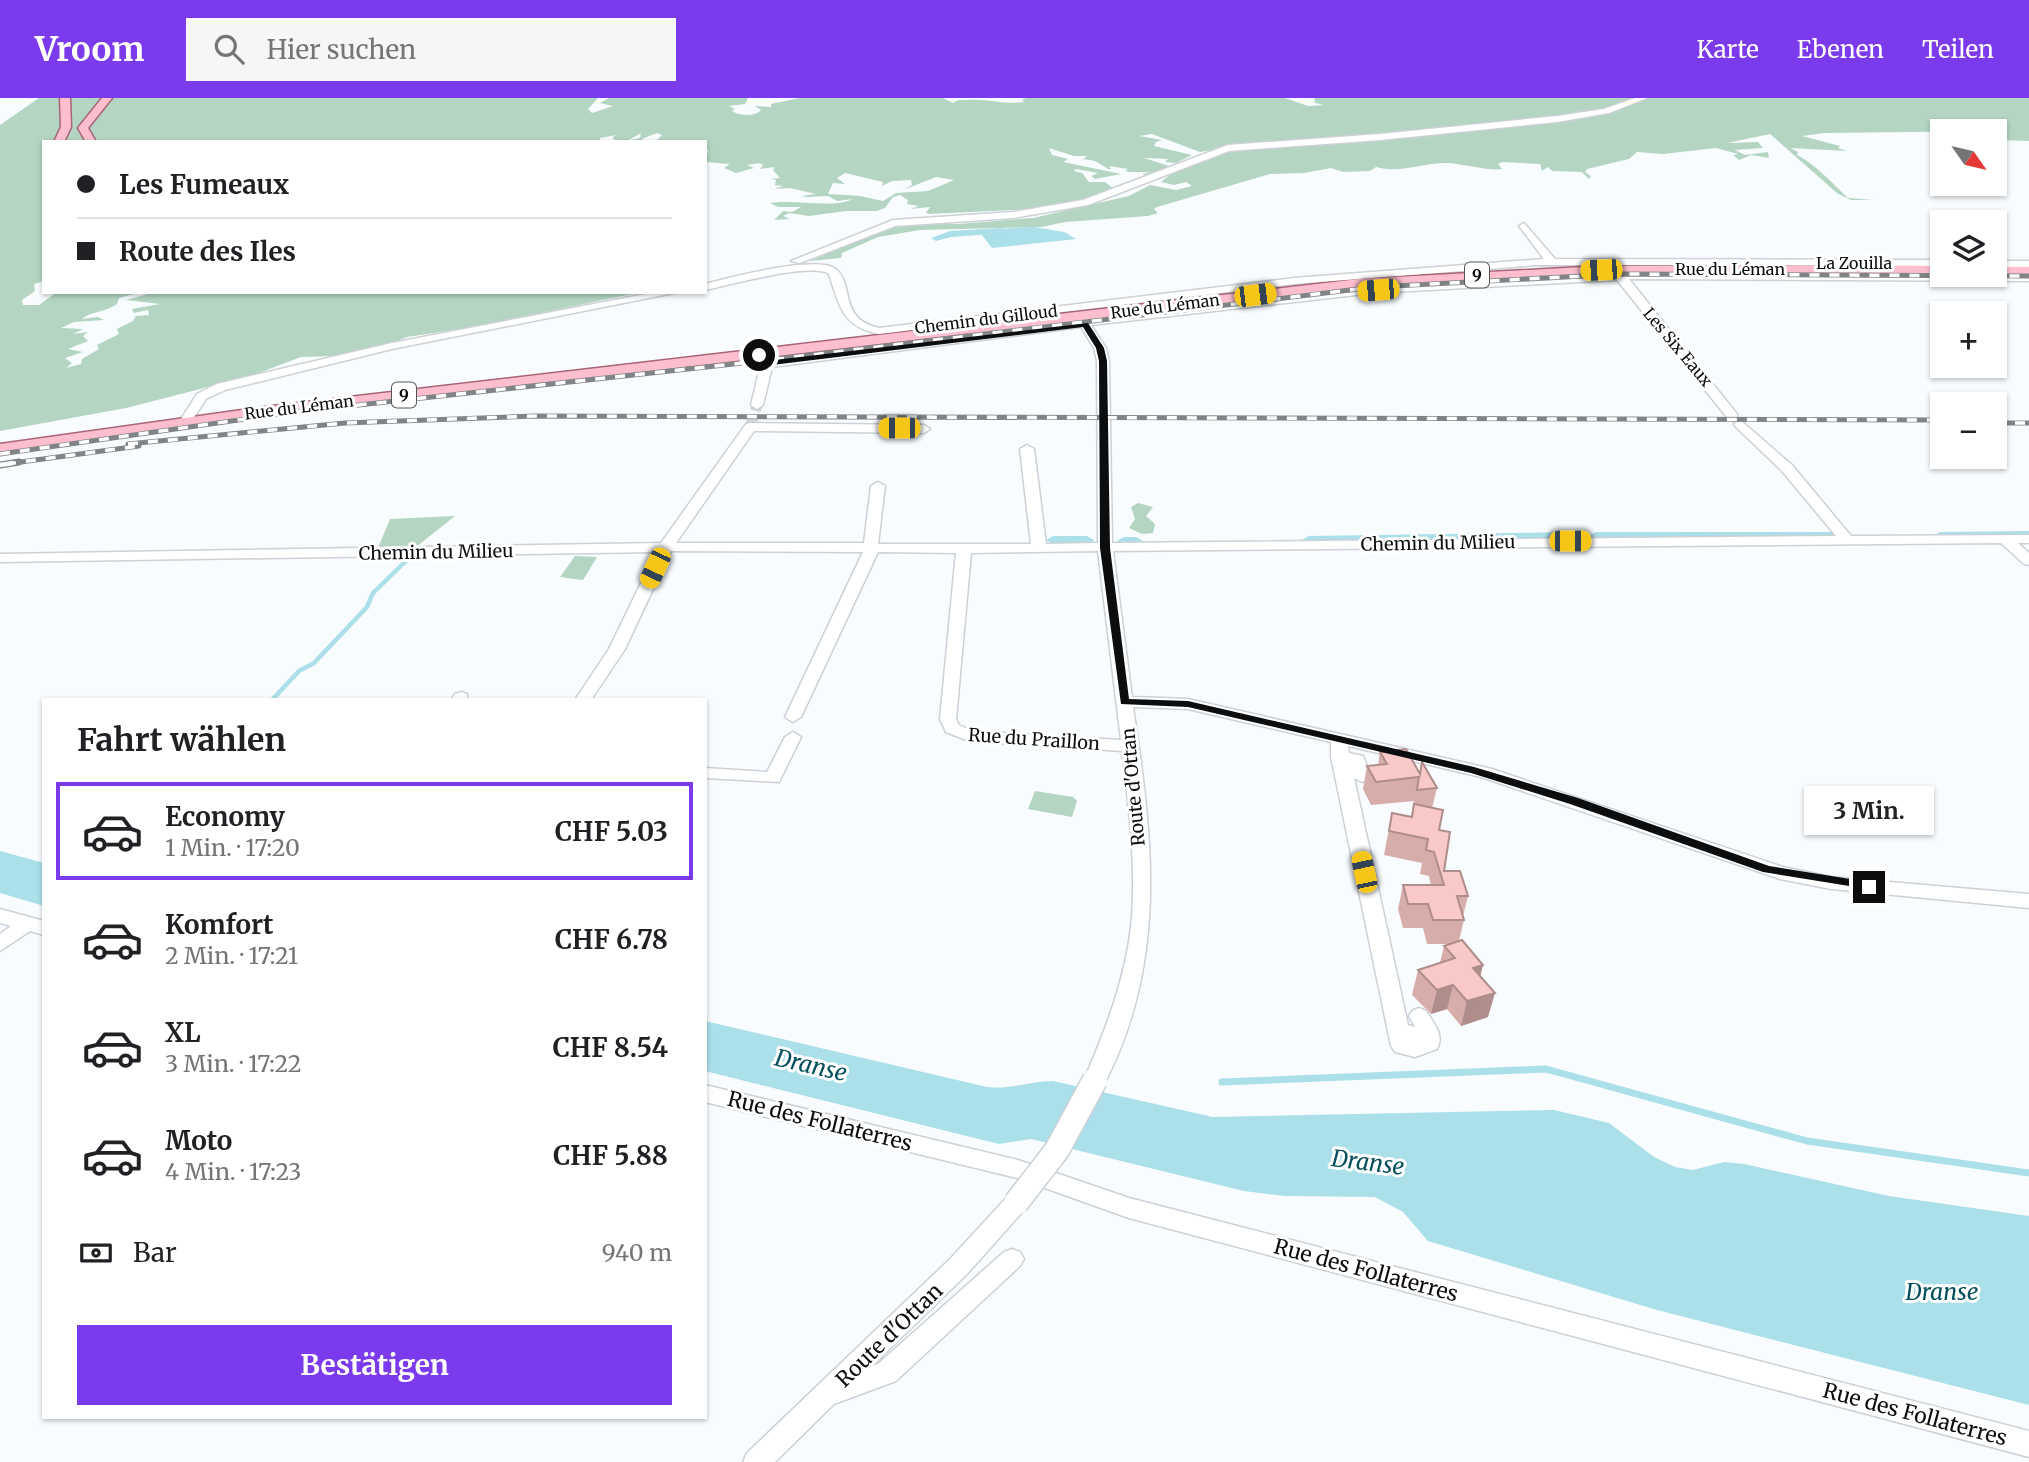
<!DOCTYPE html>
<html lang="de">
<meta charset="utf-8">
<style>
:root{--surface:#fff;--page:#f6f6f6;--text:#202124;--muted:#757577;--line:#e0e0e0;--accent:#7c3aed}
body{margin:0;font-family:Merriweather,serif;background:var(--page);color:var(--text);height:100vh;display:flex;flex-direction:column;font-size:26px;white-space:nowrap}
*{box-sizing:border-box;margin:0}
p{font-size:23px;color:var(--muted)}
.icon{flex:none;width:38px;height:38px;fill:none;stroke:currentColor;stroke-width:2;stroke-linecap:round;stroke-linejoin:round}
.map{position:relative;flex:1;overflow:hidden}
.panel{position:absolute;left:42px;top:600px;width:665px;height:721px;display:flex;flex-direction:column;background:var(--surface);border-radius:0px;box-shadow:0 2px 5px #0004}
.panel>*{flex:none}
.guide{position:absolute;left:42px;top:42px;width:665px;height:154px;border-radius:0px;box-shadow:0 2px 5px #0004;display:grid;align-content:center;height:154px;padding:0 35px;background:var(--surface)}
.needle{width:46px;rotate:124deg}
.tools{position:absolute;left:1930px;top:21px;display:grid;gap:14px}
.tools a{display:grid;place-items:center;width:77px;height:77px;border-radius:0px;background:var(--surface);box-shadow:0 2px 5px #0004;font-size:35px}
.end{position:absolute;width:32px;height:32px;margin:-16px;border:9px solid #0b0d0e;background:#fff;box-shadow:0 0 0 4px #fff}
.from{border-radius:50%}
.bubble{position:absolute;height:49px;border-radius:0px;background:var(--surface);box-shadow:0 2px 5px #0004;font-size:23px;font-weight:700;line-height:49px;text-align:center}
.car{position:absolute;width:21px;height:42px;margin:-21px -10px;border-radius:9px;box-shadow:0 0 5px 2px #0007;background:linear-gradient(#f5c518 24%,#345 0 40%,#f5c518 0 76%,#345 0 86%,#f5c518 0)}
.guide b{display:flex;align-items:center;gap:24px;height:66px;font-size:26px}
.guide b+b{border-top:2px solid var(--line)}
.guide i{width:18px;height:18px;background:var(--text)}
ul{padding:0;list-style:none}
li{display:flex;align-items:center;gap:21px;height:98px;margin:0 14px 10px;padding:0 21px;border:4px solid transparent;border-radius:0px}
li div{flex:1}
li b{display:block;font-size:26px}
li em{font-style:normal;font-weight:700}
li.current{border-color:var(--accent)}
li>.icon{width:63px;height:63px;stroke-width:1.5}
h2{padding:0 35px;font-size:32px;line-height:84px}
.pay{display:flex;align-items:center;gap:18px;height:77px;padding:0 35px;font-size:26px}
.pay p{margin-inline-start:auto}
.cta{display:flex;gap:14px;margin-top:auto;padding:14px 35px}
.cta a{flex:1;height:80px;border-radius:0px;background:var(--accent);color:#fff;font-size:28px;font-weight:700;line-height:80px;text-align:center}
header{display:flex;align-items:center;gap:42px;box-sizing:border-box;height:98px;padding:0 35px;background:var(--accent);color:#fff}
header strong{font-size:33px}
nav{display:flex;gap:38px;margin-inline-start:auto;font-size:24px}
.search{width:490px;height:63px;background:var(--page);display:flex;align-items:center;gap:18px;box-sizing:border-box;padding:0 24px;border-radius:0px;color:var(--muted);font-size:26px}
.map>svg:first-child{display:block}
</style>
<header>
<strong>Vroom</strong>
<div class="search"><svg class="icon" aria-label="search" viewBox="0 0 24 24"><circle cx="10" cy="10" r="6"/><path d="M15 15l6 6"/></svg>Hier suchen</div>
<nav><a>Karte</a><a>Ebenen</a><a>Teilen</a></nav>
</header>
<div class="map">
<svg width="2029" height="1364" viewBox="0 0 2029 1364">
<rect width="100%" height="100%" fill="#f8fcff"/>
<path fill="#b3d5c1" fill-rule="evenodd" d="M39 0H598L588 11 592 15 613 8 600 5 609 0H748L745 6 729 8 735 11 732 13C740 18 755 19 761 12L755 8 771 9V6L800 0H943L953 5 958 2H972H966C987 0 1005 7 1024 4L1022 2 1026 0H1285L1308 8 1324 7 1315 5 1314 0H2029V43L1995 42V33L1825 35 1802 38 1840 48 1838 50 1847 53 1790 50 1798 54 1797 57C1816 67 1830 83 1848 100L1873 102H1851L1837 95 1770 36 1727 45 1758 44 1763 50 1735 52 1745 57 1768 54 1769 60 1751 57 1739 62 1733 57 1738 56 1716 50 1663 56 1637 54 1629 61 1587 71 1585 74 1591 78 1589 81 1582 74 1552 73 1548 69 1542 73 1540 66 1502 64 1498 66 1502 71C1489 73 1469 67 1448 65 1423 64 1401 76 1376 69L1370 73 1343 74 1331 70 1304 75 1270 76 1157 109 1154 111 1158 115 1148 118 1065 124 1042 129 920 132 878 139 842 155 841 160 810 163 889 129 909 125 958 126 1033 120 1129 98 1150 87 1176 92 1192 88 1186 84 1174 87 1161 84 1171 76 1204 61 1257 45 1200 54 1152 36 1139 38 1162 42 1156 44 1154 48 1192 57 1176 65 1165 64 1168 61 1144 60 1169 68 1146 77 1142 76 1150 74H1130L1125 73 1128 71 1109 68 1111 71H1108L1095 63 1083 61 1087 58H1074L1049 50 1052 57 1068 61 1063 64 1121 76 1095 81 1091 78 1098 75 1076 71 1074 73 1082 75 1089 84H1105L1115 92 1083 102 1036 111 929 116 926 115 930 109 910 111 919 108 907 106 908 102 900 97 893 99 885 110 877 113H846L809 118 789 115 783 118 790 121 774 122 783 113 792 114 801 109H778L770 105C795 101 832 111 853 101L837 103 828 98 806 99 802 98 816 96 790 90 775 91 783 88 775 87 776 82 771 81 780 80 773 72 775 69 760 71 763 67 759 65 765 64 747 67 754 70 736 75 724 70 730 66 705 64 708 53 705 44H655L662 37 657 35 642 41 645 44 631 42 640 40 641 35 627 43 609 44 615 41 612 40 616 37 600 40 601 44H44V183L34 186 35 193 22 202 23 207H39L57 194H141L119 200 117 206C106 214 89 214 82 221L98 219 104 222 74 224 61 230 83 231 73 236 88 234 83 238 88 243 68 251 83 254 65 260 72 265 66 270 81 266 82 261 99 251 97 247 119 236 117 231 133 223 136 218 149 217 148 212 134 215 132 211 160 206 126 202 152 195 642 194 473 229 407 239 386 247 334 258 301 259 251 278 126 310 0 333V27ZM845 75 883 84 882 88 892 83 911 82 912 87 903 92 936 79 954 82 928 93 896 95 883 103 860 98 828 96 833 85 845 86 837 80Z
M1138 405 1153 409 1146 418 1155 426 1153 435 1142 436 1129 430 1135 421 1131 409Z
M455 418 416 449 378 450 390 421Z
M575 458 597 459 583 482 560 479Z
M1035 693 1073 699 1077 703 1072 719 1028 711Z"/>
<path fill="#abdfea" d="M1034 129 1064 134 1076 141 992 150 978 132Z
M0 753 44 765V808L0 795Z
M705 923 987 989C1010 992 1030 983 1053 983L1213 1019 1554 1012 1609 1025 1654 1059 1675 1069 1693 1072 1724 1064 1744 1066 1889 1098 2029 1118V1307L1657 1212 1428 1143 1403 1114 1375 1099 1285 1098 1244 1093 1031 1041 999 1046 705 973Z"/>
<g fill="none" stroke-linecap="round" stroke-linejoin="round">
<path stroke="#abdfea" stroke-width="4.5" d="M272 602 299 573 314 565 367 509 373 495 408 461"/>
<path stroke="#abdfea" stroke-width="7" d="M1222 984 1546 971 1807 1043 2029 1075"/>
<path fill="#abdfea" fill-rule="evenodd" d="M1001 130 1005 131V135L951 139 936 143 931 140 950 133Z
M2029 433V441L1940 442 1933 438 1940 434Z
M1583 434 1590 437 1596 434H1837L1844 438 1837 442H1596L1590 439 1583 442 1309 446 1302 442 1309 438Z
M1087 438 1094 442 1092 445 1053 446 1046 442 1053 438Z
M1136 439 1143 443 1141 446 1124 447 1117 443 1124 439Z"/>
<path stroke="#d4d8db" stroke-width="11" stroke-dasharray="11 6" stroke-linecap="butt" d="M750 329 757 307"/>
<defs>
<path id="minor" d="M1635 0H1647L1609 15 1557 24 1380 42 1229 53 1088 107 1013 120 895 128 800 165 791 163 893 122 1013 114 1083 102 1228 47 1380 36 1557 18 1604 11Z
M1524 125 1555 161 1942 162V168L1538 167 1294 186 879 236C843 229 839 208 829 176 811 164 729 187 705 192V186C728 180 821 155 837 172 854 189 839 221 879 230L1294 180 1544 161 1519 128Z
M1995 163H2029V169H1995Z
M1745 174 2029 177V183L1629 181 1737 316V322H1729L1617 182 1374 195 1091 227 1106 250 1109 263 1112 445 1836 438 1782 373 1736 329 1734 326 1740 322 1792 367 1851 438 2029 437V445H2018L2029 455V467L2024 466 2001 445 1113 453 1132 599 1188 601 1492 671 1783 769 1831 779 2029 796V810L1831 791 1780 781 1481 679 1348 648 1349 655 1363 658 1371 679 1362 684 1354 680 1408 927 1415 929 1409 918 1412 913 1419 910 1426 913C1433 924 1445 937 1437 951L1415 959 1395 954 1391 948 1331 659V644L1188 611 1133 609C1153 741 1168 865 1103 988L1095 990 1087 988 1084 982C1105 933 1125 882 1131 829 1137 771 1129 710 1122 653L969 643 946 634 940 621 956 455 878 454 801 619 793 624 785 619 863 454 671 453 625 551 591 602H575L609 551 656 454 0 464V456L661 445 746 326 750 325 924 327 930 331 924 335 754 333 676 445H864L871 388 878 384 885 388 878 446H1031L1020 351 1027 347 1034 351 1046 446 1098 445 1097 263 1094 250 1081 229 772 269 763 307 757 311 751 307 760 269 753 257 763 255 768 262C970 237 1172 205 1376 188 1499 178 1622 174 1745 174ZM1098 453 1121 642 972 633 959 627 956 621 971 455Z
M656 194H679L392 251 225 292 206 301 189 327 179 324 197 296 217 286 392 245Z
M461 594 467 596V602H451L455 596Z
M793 634 801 639 779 684 705 680V670L767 674 785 639Z
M0 811 44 823V837L30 833 0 853V836L11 828 0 825Z
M705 987 1018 1062 1129 1100 2029 1333V1359L1129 1120 1017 1080 705 1004Z
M1016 1095 1024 1098 1028 1105 1024 1112 968 1175 872 1268 878 1266 1004 1154 1012 1151 1020 1154 1024 1161 1020 1168 896 1283 834 1306 775 1364H743L747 1355 950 1161 1008 1098Z"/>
<path id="major" d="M60 0H70L71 29 64 44H54L61 29Z
M102 0H112L88 30 96 44H86L78 30Z
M1601 168H1942V176H1601L1359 189 263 319 0 356V346L263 309 1359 181Z
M1995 169H2029V177H1995Z"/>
</defs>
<use href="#minor" stroke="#cbd1d6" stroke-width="3"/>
<use href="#major" stroke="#a86577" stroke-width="3"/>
<use href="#minor" fill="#fff" fill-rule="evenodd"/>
<use href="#major" fill="#fdbfcf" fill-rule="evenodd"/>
<defs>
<path id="rail-far1" d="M1995 325H2029
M128 346 345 325 534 318 1942 322
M0 356 294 314 761 263 1375 189 1621 176 2029 178
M6 366 139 348"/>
<path id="rail" d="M0 367 19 364"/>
</defs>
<use href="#rail-far1" stroke="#818486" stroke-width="5"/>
<use href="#rail" stroke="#818486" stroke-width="7"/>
<use href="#rail-far1" stroke="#fff" stroke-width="3.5" stroke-dasharray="10" stroke-linecap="butt"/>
<use href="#rail" stroke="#fff" stroke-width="4.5" stroke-dasharray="13" stroke-linecap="butt"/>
<defs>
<path id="minor-bridge" d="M1016 1105 1057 1052 1095 982"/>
</defs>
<use href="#minor-bridge" stroke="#cbd1d6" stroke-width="27" stroke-linecap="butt"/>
<use href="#minor-bridge" stroke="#fff" stroke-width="24"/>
</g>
<path fill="#d6adab" d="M1380 654 1437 690 1432 710 1439 732 1444 773 1468 798 1463 818 1464 822 1459 843 1483 867 1480 878 1488 919 1461 928 1447 911 1431 916 1412 897 1418 872 1440 865 1444 848 1448 846H1427L1423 830H1403L1398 811 1403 787H1431L1429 778 1420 776 1422 765 1384 757 1392 715 1411 719 1414 703 1371 707 1363 691 1367 668 1378 667Z"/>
<path fill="#ae8d8b" d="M1483 867 1477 891 1473 870Z
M1453 887 1447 911 1431 916 1437 892Z
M1495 895 1488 919 1461 928 1467 903Z"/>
<path fill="#f9c9c7" stroke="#ae8d8b" stroke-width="2" d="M1406 651 1420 676 1422 664 1437 690 1417 692 1419 679 1376 684 1367 668 1387 666 1380 654Z
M1414 706 1443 712 1439 732 1450 734 1444 773H1460L1468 798H1457L1464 822H1433L1428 806H1408L1403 787H1444L1434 754 1426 752 1428 741 1389 733 1392 715 1412 719Z
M1462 842 1483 867 1473 870 1495 895 1467 903 1453 887 1437 892 1418 872 1455 860 1444 848Z"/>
<path fill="#0b0d0e" d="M1088 225 1104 250 1107 263 1110 450 1129 601 1188 603 1474 669 1578 700 1769 768 1869 784 1875 789 1874 792 1763 774 1570 706 1471 675 1188 609 1121 606 1100 450 1099 263 1096 250 1083 229 764 268 755 257 762 256 766 263Z"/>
<g text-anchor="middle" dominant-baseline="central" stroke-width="6" stroke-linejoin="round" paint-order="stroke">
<g font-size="16" fill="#0b0d0e" stroke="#fff">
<text x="1854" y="165">La Zouilla</text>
<text x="1730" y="171">Rue du Léman</text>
<text transform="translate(1165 208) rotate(-7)">Rue du Léman</text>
<text transform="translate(986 221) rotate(-7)">Chemin du Gilloud</text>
<text transform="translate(1678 249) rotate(50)">Les Six Eaux</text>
<text transform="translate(299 309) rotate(-7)">Rue du Léman</text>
</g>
<g fill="#fff" stroke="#545656" stroke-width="2">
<rect x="1465" y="164.5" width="24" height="25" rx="5"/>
<rect x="392" y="284.5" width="24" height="25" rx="5"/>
</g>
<g font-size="16" font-weight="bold" fill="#0b0d0e">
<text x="1477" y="177">9</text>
<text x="404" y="297">9</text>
</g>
<g font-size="18" fill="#0b0d0e" stroke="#fff">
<text transform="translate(1438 445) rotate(-1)">Chemin du Milieu</text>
<text transform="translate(436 454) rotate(-1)">Chemin du Milieu</text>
<text transform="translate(1034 641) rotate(4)">Rue du Praillon</text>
<text transform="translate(1133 689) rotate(-95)">Route d'Ottan</text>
</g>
<g font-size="21" fill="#0b0d0e" stroke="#fff">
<text transform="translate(820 1023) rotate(14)">Rue des Follaterres</text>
<text transform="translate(1366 1172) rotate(15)">Rue des Follaterres</text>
<text transform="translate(889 1237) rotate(-44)">Route d'Ottan</text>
<text transform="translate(1915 1316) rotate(15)">Rue des Follaterres</text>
</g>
<g font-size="23" font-style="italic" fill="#034f5c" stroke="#fff">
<text transform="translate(811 967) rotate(13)">Dranse</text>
<text transform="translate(1368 1064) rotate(7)">Dranse</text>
<text x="1942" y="1193">Dranse</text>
</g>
</g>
</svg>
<div class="tools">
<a><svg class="needle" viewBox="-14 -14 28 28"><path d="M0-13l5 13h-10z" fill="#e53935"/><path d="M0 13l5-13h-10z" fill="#757577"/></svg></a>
<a><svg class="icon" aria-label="layers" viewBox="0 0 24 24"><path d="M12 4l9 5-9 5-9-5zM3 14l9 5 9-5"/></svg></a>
<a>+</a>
<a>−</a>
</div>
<i class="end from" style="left:759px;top:257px"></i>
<i class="end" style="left:1869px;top:789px"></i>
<div class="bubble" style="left:1804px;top:688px;width:130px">3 Min.</div>
<i class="car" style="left:1601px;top:172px;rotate:268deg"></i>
<i class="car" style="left:1378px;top:192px;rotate:265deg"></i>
<i class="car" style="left:1255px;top:197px;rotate:83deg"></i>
<i class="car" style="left:899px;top:330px;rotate:270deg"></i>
<i class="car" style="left:1570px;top:443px;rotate:90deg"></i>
<i class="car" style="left:655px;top:470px;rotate:205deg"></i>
<i class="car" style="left:1364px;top:774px;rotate:348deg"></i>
<div class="guide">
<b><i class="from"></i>Les Fumeaux</b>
<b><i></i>Route des Iles</b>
</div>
<section class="panel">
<h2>Fahrt wählen</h2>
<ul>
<li class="current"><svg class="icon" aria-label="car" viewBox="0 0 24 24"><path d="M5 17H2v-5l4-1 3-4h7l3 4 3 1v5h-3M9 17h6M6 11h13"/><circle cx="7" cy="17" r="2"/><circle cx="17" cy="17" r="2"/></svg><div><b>Economy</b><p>1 Min. · 17:20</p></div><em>CHF 5.03</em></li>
<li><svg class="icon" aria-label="car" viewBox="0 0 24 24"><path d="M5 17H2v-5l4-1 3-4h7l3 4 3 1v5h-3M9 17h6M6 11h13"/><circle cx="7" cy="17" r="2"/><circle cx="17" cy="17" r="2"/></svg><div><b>Komfort</b><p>2 Min. · 17:21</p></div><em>CHF 6.78</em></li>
<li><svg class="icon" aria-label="car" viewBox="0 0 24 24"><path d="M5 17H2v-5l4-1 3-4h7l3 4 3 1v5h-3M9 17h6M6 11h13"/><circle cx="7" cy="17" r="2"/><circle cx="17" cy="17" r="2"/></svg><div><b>XL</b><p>3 Min. · 17:22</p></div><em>CHF 8.54</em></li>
<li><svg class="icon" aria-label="car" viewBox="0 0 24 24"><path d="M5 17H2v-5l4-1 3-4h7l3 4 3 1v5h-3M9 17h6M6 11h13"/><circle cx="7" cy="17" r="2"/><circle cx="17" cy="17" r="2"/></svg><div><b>Moto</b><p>4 Min. · 17:23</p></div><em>CHF 5.88</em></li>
</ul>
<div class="pay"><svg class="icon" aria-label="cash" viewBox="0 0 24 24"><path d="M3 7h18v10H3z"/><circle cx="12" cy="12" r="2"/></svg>Bar<p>940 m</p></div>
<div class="cta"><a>Bestätigen</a></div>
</section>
</div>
